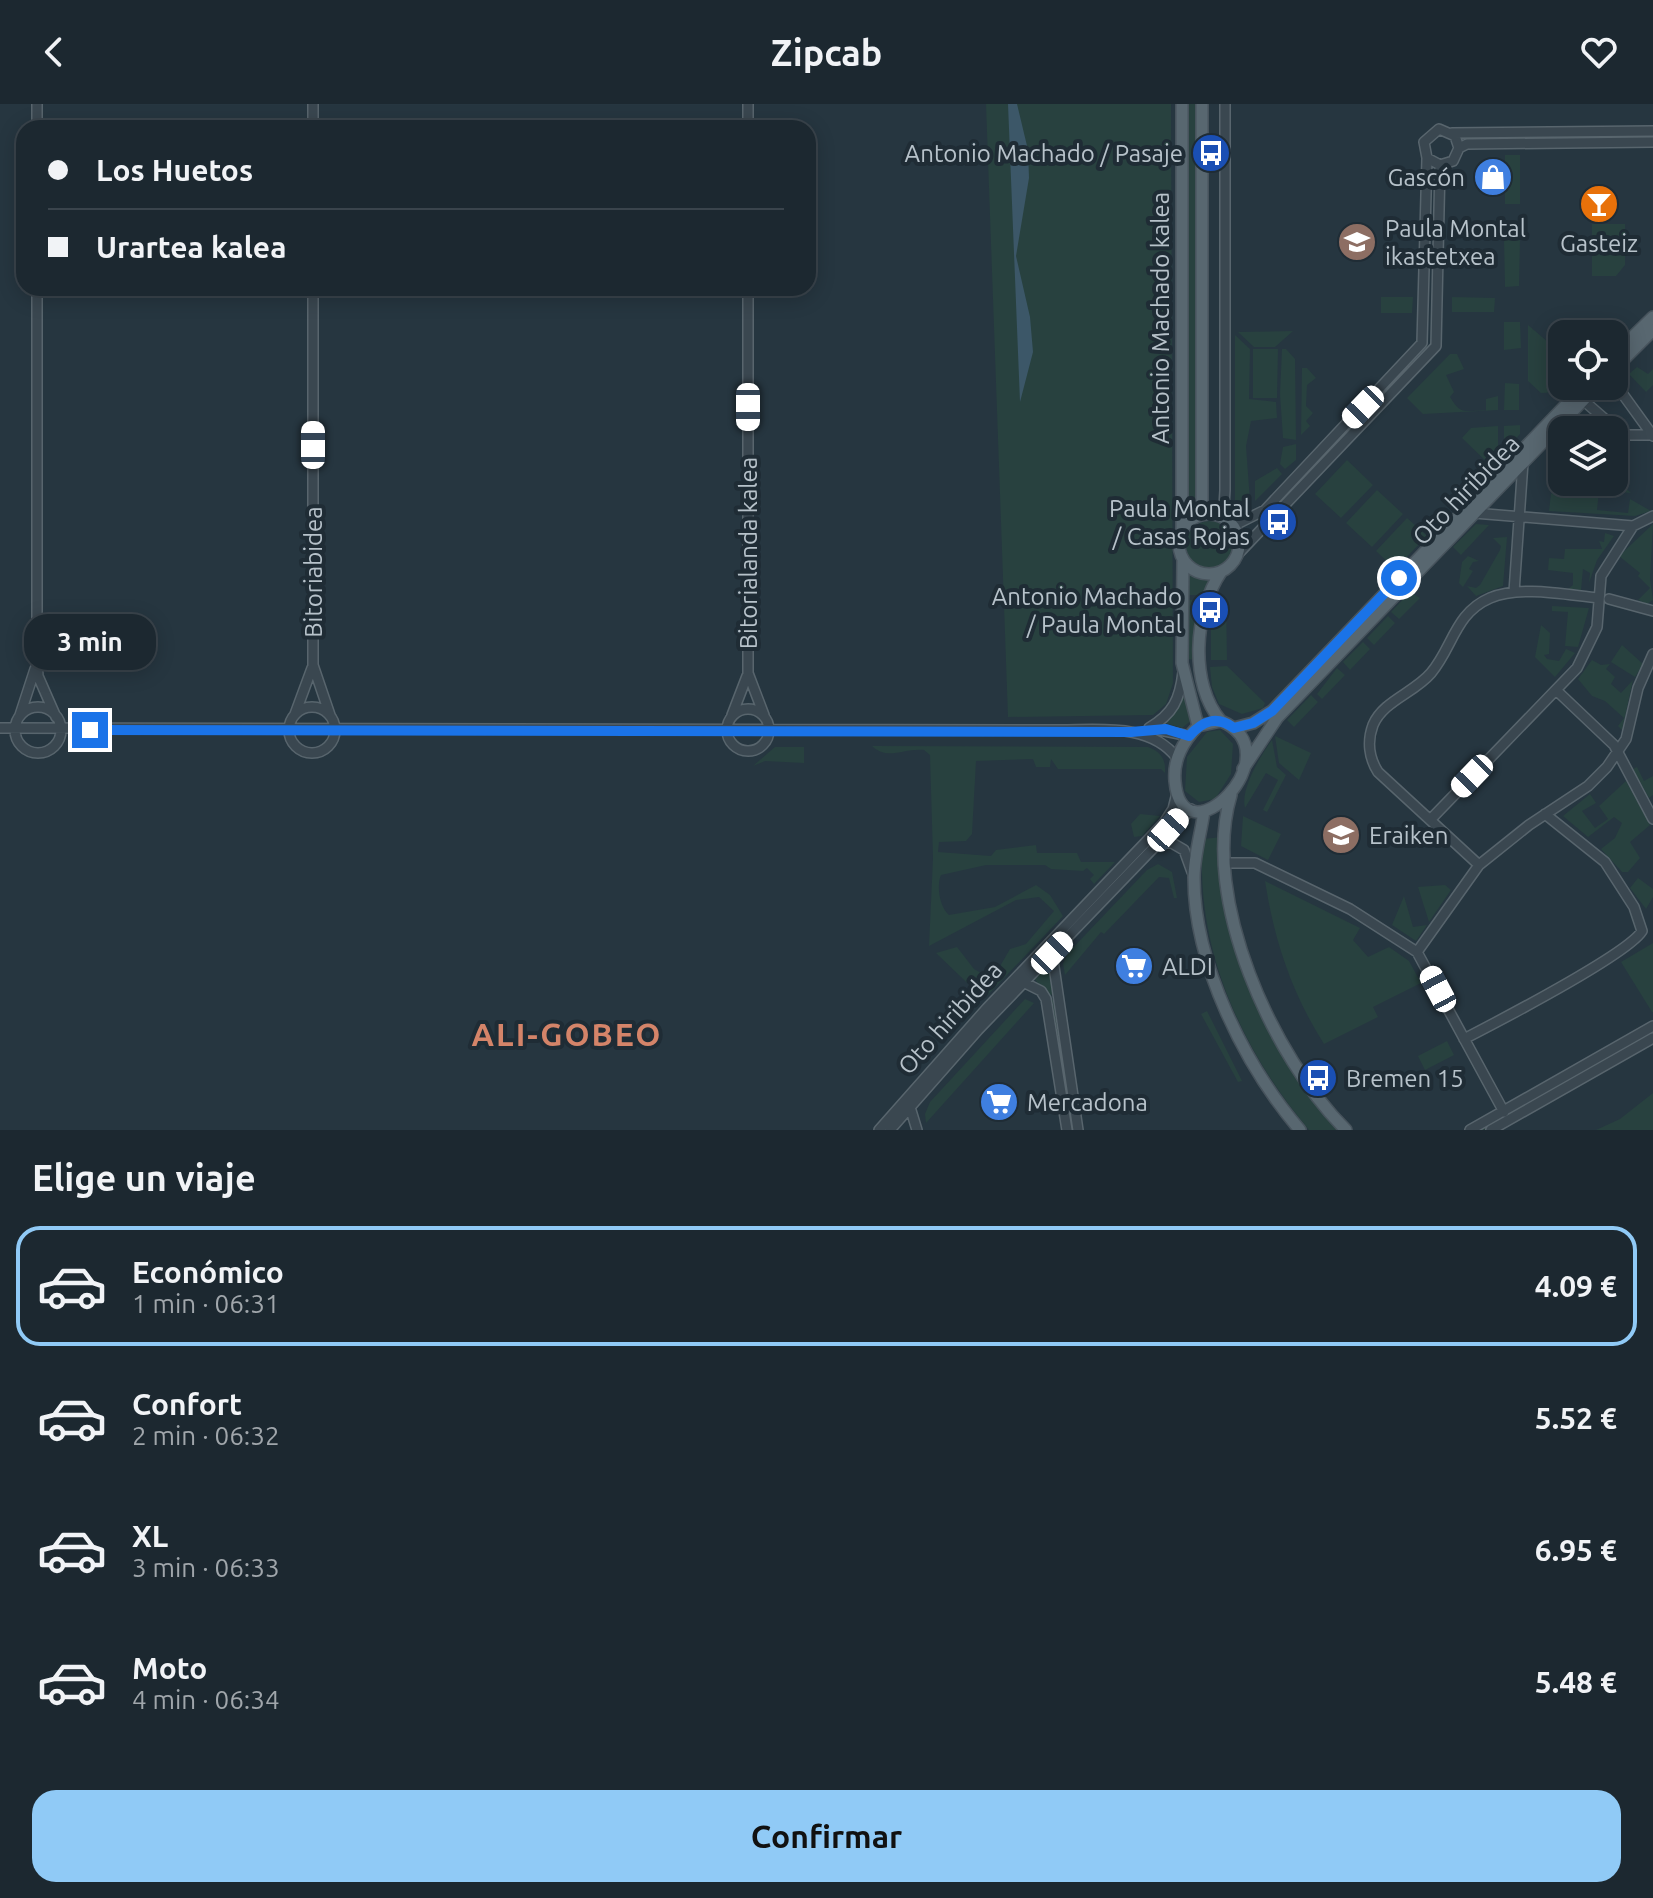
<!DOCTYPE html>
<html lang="es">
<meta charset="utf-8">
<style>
:root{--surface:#1c2830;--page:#29343c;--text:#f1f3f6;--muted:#a0a6ab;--line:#3a444c;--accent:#90caf6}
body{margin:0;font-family:Ubuntu,sans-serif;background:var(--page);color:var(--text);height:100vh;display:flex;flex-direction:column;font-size:30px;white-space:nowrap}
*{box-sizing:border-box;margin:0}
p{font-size:26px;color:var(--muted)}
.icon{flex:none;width:44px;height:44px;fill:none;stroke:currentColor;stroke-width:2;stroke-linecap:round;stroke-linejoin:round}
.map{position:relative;height:1026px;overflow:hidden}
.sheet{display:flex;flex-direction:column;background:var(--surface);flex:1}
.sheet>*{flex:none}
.hud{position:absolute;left:16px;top:16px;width:800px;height:176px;border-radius:24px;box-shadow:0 4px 20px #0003,0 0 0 2px var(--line);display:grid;align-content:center;height:176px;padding:0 32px;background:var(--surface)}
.fabs{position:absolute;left:1548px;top:216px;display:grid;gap:16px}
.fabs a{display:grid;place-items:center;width:80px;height:80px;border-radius:16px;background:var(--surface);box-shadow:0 4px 20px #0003,0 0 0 2px var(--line);font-size:40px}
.end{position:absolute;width:36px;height:36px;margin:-18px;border:10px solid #1a73e8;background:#fff;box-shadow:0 0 0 4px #fff}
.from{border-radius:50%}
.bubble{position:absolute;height:56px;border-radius:24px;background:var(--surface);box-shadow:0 4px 20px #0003,0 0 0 2px var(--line);font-size:26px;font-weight:600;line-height:56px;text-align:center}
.car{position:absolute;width:24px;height:48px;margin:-24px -12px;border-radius:10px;box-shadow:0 0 6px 2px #0007;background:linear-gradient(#fff 24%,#345 0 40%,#fff 0 76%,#345 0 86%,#fff 0)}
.hud b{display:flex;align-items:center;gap:28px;height:76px;font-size:30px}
.hud b+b{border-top:2px solid var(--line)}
.hud i{width:20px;height:20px;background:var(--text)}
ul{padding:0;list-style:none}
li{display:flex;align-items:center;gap:24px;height:120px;margin:0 16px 12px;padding:0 16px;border:4px solid transparent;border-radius:24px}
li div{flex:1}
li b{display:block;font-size:30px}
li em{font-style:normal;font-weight:600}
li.active{border-color:var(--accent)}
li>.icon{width:72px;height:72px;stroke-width:1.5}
h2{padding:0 32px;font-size:36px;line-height:96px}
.button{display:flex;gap:16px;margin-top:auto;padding:16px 32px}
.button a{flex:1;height:92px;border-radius:24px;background:var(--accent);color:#111;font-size:32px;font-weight:600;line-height:92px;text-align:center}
header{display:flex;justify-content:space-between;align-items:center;height:104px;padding:0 32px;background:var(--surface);font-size:36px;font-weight:600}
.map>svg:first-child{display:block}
</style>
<header><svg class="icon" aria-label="back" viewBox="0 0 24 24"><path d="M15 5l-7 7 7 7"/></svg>Zipcab<svg class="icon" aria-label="heart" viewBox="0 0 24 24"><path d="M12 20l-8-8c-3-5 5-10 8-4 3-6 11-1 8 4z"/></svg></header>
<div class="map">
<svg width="1653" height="1026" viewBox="0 0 1653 1026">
<rect width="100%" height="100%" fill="#263640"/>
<path fill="#28413f" d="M986 0H1171L1173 579 1166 600 1153 611 1008 613Z
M1186 0H1198V409L1186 416Z
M1505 51H1520V100H1505Z
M1592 120H1625V161L1616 172H1592Z
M1504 135H1520L1519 182 1505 183Z
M1381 193H1413L1412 209H1381Z
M1452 193 1495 194 1494 208H1452Z
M1504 218H1520L1521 244 1504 246Z
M1528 221 1562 250V282H1565L1559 288 1541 289 1528 277Z
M1293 227 1275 243H1254L1238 228Z
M1235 231 1250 245 1249 295 1276 298 1277 314 1251 317 1246 342 1250 397H1235Z
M1253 245H1278L1277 294H1253Z
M1282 245H1286L1295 255 1296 336 1283 334 1280 290Z
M1450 250H1457L1464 265 1446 271 1454 288 1450 293C1462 313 1464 305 1486 307V295L1498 292V306L1423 310 1407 294Z
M1637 263 1648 270 1653 265V281L1646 288 1629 270Z
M1302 264H1307L1316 274 1307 281 1306 302 1313 309 1306 317 1310 322 1301 331Z
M1505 279 1519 280V306H1504Z
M1520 321V330L1504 347V322Z
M1498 322V353L1490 361 1462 334 1471 324Z
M1296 340V356L1285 365 1280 360 1283 343Z
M1347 356 1373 381 1341 414 1315 390Z
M1277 364 1282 370 1255 397V377Z
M1614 373 1631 389 1599 386 1597 406 1628 409 1630 395 1651 407 1635 412 1549 407 1551 390 1563 378H1614Z
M1377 386 1403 410 1372 443 1346 419Z
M1407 414 1427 432 1395 465 1376 447Z
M1186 441a24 24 0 1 1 48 0a24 24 0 1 1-48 0Z
M1476 420 1489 421 1461 451 1453 443Z
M1653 420 1650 475 1653 496 1647 500 1638 496 1650 484 1638 472 1640 469 1619 452Z
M1605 429 1614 432 1597 456 1589 479 1590 469 1583 465 1581 486 1568 485 1573 481V469L1548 466 1549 454 1564 455 1565 445H1602L1599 437 1604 438Z
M1507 433 1503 482 1476 492 1467 482 1476 484 1480 481 1500 446 1501 442 1493 434Z
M1468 452 1479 457 1473 458 1469 465 1473 467 1463 483 1459 479 1462 458Z
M1187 467 1211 476 1202 491H1186Z
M1410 488 1420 494 1399 515 1391 508Z
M1223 491 1226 495 1227 556H1211V511L1217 492Z
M1186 496H1201L1197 556 1186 555Z
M1552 502 1589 504 1578 543 1565 542 1568 508 1552 507Z
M1388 512 1395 519 1374 541 1367 534Z
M1541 521 1550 529 1549 550 1544 551 1547 555 1559 557 1566 545 1575 549 1555 573 1535 553Z
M1363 538 1370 545 1350 566 1343 558Z
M1622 541 1643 560 1635 573 1611 558Z
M1592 556 1601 561 1610 560 1606 565 1615 573 1611 580 1621 589 1633 576 1622 626 1618 622 1624 614 1605 597 1592 592 1578 575Z
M1227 562 1265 599 1263 604 1242 610 1219 600 1212 583 1210 563Z
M1337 564 1345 571 1322 595 1317 590Z
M1185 590 1192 616 1182 624 1165 619Z
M1311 591 1318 598 1294 623 1287 616Z
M1220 626 1233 640 1231 670 1215 695 1199 698 1185 687 1187 653 1207 628Z
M1275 632 1311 649 1299 676 1279 659Z
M1272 636 1277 663 1286 671 1267 708 1263 706 1278 676 1266 669 1245 704C1240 685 1261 651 1272 636Z
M872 642 1148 643C1161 648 1166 655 1165 669L1161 665H1058L1051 655 1050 663H1036L1033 655 976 657 972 730 966 737 939 738 938 748 991 752 996 746 1036 741 1037 749H1077L1081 758H1115L1094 780 1090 775 1094 771 1087 764 1083 767 1051 765 1045 761H986L941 771C936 782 940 804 949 811L995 803 1036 781 1050 791 1063 812 984 895 936 849 957 843 974 865 988 873 996 869 1010 845 1026 840 1054 807 1039 793 1016 796 929 842 933 754 930 651 924 646C903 644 888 657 872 642Z
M775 643H804V659L765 657 753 662Z
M1637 663 1644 677 1653 672V691L1649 694 1633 665Z
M1626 677 1650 721 1630 738 1640 754 1628 768H1622L1601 745 1615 734 1622 719 1614 713 1588 733 1563 712 1590 690 1596 699 1582 707 1595 724 1608 715 1599 702Z
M1140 710 1160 712 1142 732 1134 733 1131 720Z
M1243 712 1281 730 1268 756 1241 742Z
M1222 733 1223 767 1255 895 1340 1026H1309C1241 945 1194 843 1203 735Z
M1158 760 1172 768 1177 794H1174L1169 774 1159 773 1104 830 1101 828 1065 871 1063 860 1068 849 1147 766Z
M1638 774 1653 785V793L1646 805 1630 784Z
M1265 777 1360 824 1353 836 1368 853 1389 843 1409 857 1421 879 1373 903 1378 913 1324 940C1292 890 1274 836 1265 777Z
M1445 781 1451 786 1429 818 1418 783Z
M1404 792 1413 823 1427 821 1416 837 1392 821Z
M1653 839V908H1652L1621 858Z
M1049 857 1053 890 1048 892 1033 873Z
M1025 895 1034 899 926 1019 925 1010 930 998Z
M1054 895 1069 989 1065 990 1050 896Z
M1207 907 1242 977 1238 978 1201 910Z
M1653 925V931L1507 1015 1485 1026H1475Z
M1447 937 1454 951 1425 966 1418 952Z
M1653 989V1026H1596L1620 1015Z"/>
<path fill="#3c5768" d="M1008 0H1017L1028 46 1029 74 1016 152 1030 213 1033 248 1020 298Z"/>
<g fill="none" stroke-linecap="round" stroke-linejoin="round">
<defs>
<path id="minor" d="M748 0V24
M37 24V0
M313 24V0
M1452 29 1653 27
M1459 44 1467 40 1653 38
M37 184V553L38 572 56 613
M313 184V561L330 611
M748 184V569L764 611
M1614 278 1653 332
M1583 296 1623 331H1652
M1474 409 1633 422 1653 412
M1218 412 1224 403 1225 386V0
M1233 422 1265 406 1422 239 1427 54 1424 38 1439 25 1455 32 1459 44 1453 57 1440 61 1427 54
M1238 450 1436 242 1440 61
M1514 488 1523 358
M1609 495 1653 507
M1556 586 1614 641 1653 715
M15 626a23 23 0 1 1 46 0a23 23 0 1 1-46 0Z
M289 626a23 23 0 1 1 46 0a23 23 0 1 1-46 0Z
M727 626a21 21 0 1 1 42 0a21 21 0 1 1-42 0Z
M295 610 312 564
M20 611 35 565
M732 611 747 572
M0 624 1053 626C1095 627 1149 617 1177 654
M1149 624C1173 610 1180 595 1183 568
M1150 624 1189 632
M1430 716 1577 564 1597 523 1601 472 1633 422
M1157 739H1172L1184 746 1192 768
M1226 759H1255L1350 805 1417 848 1504 1008
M1479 761 1378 668C1369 654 1367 637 1373 621 1383 597 1414 589 1431 569 1453 543 1455 509 1490 494 1521 481 1567 491 1599 494
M1417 848 1479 761 1529 721 1588 682 1607 663 1626 635 1638 584 1653 550
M1052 849 1078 1026
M1023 878 1041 887 1046 895 1067 1026
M1464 935C1495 919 1628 850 1642 827L1634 803 1605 758 1545 710
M910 1003 917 1026
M879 1026 987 904 1164 719 1173 705 1177 689
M890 1026 978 926 1191 705
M1470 1026 1653 922
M1491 1026 1653 934"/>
<path id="major" d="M1614 251 1653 213
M1614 265 1653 226
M1179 440a30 30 0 1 1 60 0a30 30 0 1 1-60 0Z
M1202 411V0
M1182 428V0
M1183 455 1182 559 1198 622
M1221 468C1194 508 1189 580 1221 617
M1221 617C1296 648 1182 762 1175 677 1173 655 1183 638 1198 622Z
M1234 624 1253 619 1272 607 1584 282
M1243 665 1277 614 1597 282
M1231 691C1200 794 1273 954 1346 1026
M1204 707C1201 729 1194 752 1194 774 1194 860 1245 962 1300 1026"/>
</defs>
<use href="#minor" stroke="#58656d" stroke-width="12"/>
<use href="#major" stroke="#47535c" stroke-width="14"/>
<use href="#minor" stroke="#3a4750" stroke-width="9"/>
<use href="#major" stroke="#586770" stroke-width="11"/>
</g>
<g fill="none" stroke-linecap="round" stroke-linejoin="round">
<path stroke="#1a73e8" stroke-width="10" d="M90 626 1131 628 1166 625 1189 632C1203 617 1216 611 1234 624L1253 619 1272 607 1399 474"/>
</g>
<defs>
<symbol id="bus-disc" viewBox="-11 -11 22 22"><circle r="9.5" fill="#1a4fb4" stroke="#1f2c35"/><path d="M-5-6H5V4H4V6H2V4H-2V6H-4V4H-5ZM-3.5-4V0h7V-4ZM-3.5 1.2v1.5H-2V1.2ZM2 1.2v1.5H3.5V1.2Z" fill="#fff"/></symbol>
<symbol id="shop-disc" viewBox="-11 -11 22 22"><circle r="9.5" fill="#3f7fe0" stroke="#1f2c35"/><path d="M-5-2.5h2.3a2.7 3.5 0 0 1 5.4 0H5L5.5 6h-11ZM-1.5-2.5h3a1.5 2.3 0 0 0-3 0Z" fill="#fff"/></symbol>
<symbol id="bar-disc" viewBox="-11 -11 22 22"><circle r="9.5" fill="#e8710a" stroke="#1f2c35"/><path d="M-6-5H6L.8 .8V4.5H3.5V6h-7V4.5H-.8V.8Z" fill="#fff"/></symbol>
<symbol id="school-disc" viewBox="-11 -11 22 22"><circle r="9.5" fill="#8d6e63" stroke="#1f2c35"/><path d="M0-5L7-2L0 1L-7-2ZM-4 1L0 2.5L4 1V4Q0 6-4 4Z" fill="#fff"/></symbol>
<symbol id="university-disc" viewBox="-11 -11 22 22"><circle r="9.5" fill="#8d6e63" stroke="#1f2c35"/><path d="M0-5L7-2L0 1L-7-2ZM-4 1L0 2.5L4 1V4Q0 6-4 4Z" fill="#fff"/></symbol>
<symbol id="supermarket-disc" viewBox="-11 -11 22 22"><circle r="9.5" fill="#3f7fe0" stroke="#1f2c35"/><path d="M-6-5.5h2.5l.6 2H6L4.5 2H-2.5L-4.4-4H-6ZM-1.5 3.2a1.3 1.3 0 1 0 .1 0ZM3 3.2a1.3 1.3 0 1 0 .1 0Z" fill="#fff"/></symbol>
</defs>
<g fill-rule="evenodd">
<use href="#bus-disc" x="1189" y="27" width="44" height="44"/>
<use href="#shop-disc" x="1471" y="51" width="44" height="44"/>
<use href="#bar-disc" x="1577" y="78" width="44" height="44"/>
<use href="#school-disc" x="1335" y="116" width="44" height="44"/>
<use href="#bus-disc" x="1256" y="396" width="44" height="44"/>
<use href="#bus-disc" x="1188" y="484" width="44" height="44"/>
<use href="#university-disc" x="1319" y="709" width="44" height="44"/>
<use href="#supermarket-disc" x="1112" y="840" width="44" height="44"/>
<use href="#bus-disc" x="1296" y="952" width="44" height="44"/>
<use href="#supermarket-disc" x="977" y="976" width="44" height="44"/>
</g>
<g text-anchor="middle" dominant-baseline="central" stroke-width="8" stroke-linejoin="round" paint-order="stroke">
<g font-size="24" fill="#b7c2ca" stroke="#1f2c35" text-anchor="start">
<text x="1183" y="49" text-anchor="end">Antonio Machado / Pasaje</text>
<text x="1465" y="73" text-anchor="end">Gascón</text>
<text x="1385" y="124">Paula Montal<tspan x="1385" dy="28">ikastetxea</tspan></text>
<text x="1599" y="139" text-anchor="middle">Gasteiz</text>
<text x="1250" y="404" text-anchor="end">Paula Montal<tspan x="1250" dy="28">/ Casas Rojas</tspan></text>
<text x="1182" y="492" text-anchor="end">Antonio Machado<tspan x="1182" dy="28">/ Paula Montal</tspan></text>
<text x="1369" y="731">Eraiken</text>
<text x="1162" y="862">ALDI</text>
<text x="1346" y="974">Bremen 15</text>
<text x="1027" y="998">Mercadona</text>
</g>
<g font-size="24" fill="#b7c2ca" stroke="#1f2c35">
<text transform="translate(1160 214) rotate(-90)">Antonio Machado kalea</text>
<text transform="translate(1466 386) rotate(-46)">Oto hiribidea</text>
<text transform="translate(748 449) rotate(-90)">Bitorialanda kalea</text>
<text transform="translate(313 468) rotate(-90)">Bitoriabidea</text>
<text transform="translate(950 914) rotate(-48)">Oto hiribidea</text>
</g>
<g font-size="32" font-weight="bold" letter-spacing="2" fill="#d48469" stroke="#1f2c35">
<text x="567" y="930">ALI-GOBEO</text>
</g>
</g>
</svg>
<div class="fabs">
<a><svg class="icon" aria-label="locate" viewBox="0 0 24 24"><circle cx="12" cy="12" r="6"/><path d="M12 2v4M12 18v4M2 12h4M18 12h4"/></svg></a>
<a><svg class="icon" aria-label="layers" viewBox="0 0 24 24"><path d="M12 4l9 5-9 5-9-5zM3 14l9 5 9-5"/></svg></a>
</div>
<i class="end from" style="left:1399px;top:474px"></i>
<i class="end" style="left:90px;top:626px"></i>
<div class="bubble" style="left:24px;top:510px;width:132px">3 min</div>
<i class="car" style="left:748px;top:303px;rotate:180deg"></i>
<i class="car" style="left:1363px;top:303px;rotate:224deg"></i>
<i class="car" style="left:313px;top:341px;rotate:0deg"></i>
<i class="car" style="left:1472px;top:672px;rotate:224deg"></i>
<i class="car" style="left:1168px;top:726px;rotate:42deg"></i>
<i class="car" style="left:1052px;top:849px;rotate:44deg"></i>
<i class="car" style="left:1438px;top:885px;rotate:332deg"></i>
<div class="hud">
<b><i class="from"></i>Los Huetos</b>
<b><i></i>Urartea kalea</b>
</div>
</div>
<section class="sheet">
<h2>Elige un viaje</h2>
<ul>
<li class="active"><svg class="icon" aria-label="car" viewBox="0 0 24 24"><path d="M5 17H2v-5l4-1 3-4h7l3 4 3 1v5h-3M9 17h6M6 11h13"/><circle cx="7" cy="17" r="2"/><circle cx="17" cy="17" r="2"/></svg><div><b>Económico</b><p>1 min · 06:31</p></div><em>4.09 €</em></li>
<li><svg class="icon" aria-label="car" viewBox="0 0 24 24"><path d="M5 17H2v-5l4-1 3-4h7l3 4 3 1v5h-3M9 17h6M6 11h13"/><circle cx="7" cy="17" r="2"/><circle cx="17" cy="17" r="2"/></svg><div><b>Confort</b><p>2 min · 06:32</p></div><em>5.52 €</em></li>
<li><svg class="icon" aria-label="car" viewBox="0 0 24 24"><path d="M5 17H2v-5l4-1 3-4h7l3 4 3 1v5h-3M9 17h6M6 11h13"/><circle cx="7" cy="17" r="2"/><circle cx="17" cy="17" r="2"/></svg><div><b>XL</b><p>3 min · 06:33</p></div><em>6.95 €</em></li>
<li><svg class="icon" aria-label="car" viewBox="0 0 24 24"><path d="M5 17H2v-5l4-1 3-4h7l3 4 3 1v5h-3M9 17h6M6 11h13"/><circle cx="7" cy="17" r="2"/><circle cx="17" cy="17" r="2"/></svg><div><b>Moto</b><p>4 min · 06:34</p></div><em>5.48 €</em></li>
</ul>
<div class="button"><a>Confirmar</a></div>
</section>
